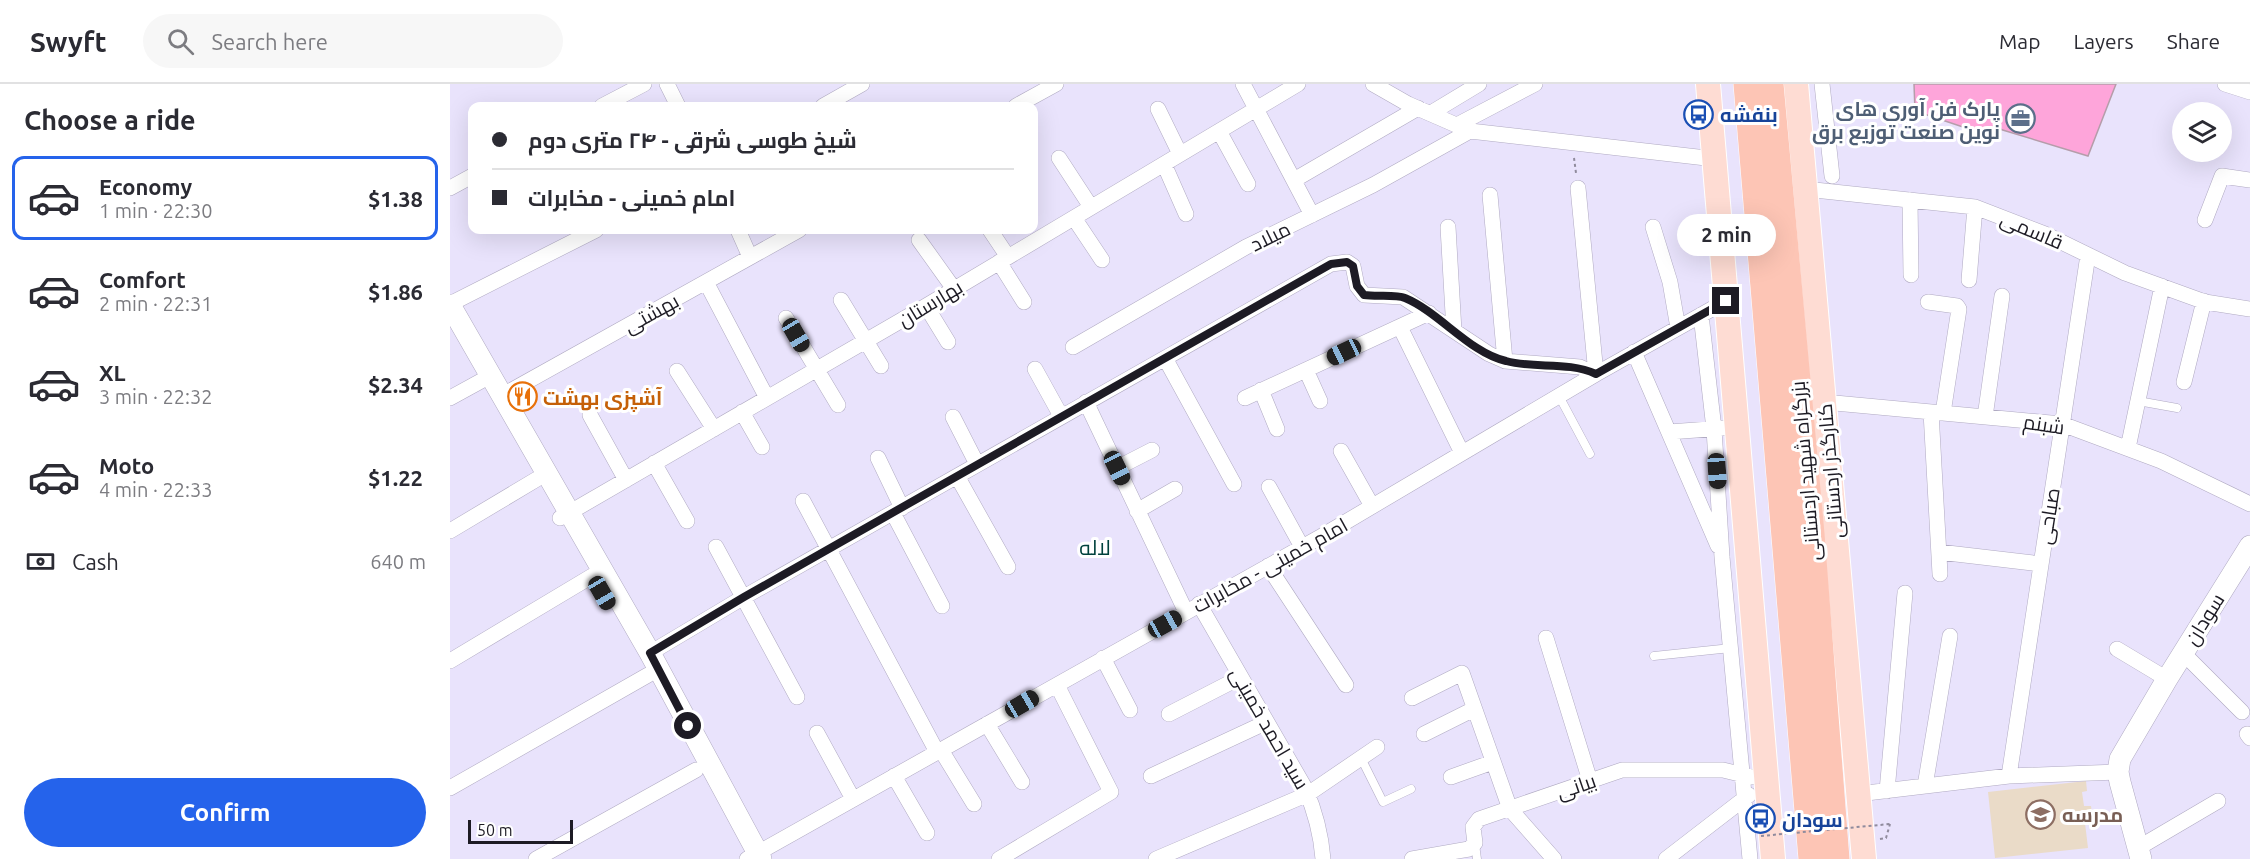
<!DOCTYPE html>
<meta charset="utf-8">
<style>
:root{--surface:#fff;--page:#f7f7f7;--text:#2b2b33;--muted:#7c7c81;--line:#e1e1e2;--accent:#2563eb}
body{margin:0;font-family:Ubuntu,Cairo,sans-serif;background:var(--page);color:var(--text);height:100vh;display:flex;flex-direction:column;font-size:22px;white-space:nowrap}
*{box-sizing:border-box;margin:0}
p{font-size:20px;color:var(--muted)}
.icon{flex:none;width:33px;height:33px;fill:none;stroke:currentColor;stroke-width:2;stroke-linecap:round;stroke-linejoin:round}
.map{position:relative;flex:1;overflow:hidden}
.panel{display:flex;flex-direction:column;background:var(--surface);width:450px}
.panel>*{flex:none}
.guide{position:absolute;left:18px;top:18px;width:570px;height:132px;border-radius:12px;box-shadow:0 6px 24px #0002;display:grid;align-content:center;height:132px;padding:0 24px;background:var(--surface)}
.fabs{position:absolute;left:1722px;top:18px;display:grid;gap:12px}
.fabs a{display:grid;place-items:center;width:60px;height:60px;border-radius:50%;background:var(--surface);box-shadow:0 6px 24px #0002;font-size:30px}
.scale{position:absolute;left:18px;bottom:15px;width:105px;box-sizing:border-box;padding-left:6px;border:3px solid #1d1b24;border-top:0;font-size:16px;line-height:21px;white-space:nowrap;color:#1d1b24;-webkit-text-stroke:4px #fff;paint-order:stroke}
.end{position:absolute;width:27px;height:27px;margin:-14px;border:8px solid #1d1b24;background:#fff;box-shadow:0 0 0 3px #fff}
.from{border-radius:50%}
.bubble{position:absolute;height:42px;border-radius:21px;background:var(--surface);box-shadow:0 6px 24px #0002;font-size:20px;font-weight:700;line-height:42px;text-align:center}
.car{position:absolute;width:18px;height:36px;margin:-18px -9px;border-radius:8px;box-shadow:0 0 4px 2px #0007;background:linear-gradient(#222 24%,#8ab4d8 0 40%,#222 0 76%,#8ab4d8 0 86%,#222 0)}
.guide b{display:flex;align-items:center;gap:21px;height:57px;font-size:22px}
.guide b+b{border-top:2px solid var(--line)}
.guide i{width:15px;height:15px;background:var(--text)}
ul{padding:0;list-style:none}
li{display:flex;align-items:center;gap:18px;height:84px;margin:0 12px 9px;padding:0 12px;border:3px solid transparent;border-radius:12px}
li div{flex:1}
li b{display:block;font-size:22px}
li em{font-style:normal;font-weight:700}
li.selected{border-color:var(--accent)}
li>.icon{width:54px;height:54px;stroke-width:1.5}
h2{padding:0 24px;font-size:27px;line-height:72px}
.pay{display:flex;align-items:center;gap:15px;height:66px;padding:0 24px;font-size:22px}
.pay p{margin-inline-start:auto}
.action{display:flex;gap:12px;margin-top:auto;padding:12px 24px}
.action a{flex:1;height:69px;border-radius:36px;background:var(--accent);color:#fff;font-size:24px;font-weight:700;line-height:69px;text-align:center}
header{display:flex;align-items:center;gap:36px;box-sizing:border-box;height:84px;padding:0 30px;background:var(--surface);border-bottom:2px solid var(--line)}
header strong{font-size:28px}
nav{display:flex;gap:33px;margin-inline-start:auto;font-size:21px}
.search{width:420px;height:54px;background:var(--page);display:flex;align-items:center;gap:15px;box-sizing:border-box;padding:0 21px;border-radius:33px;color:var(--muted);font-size:22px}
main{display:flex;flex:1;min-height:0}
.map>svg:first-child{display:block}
</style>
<header>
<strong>Swyft</strong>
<div class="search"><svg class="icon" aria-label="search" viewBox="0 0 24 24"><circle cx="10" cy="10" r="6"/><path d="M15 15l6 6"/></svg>Search here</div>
<nav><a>Map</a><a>Layers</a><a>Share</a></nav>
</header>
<main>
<section class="panel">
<h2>Choose a ride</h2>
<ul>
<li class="selected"><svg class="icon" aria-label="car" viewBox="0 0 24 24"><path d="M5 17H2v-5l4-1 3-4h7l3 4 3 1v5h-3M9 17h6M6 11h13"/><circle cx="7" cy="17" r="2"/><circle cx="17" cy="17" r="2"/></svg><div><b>Economy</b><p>1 min · 22:30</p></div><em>$1.38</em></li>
<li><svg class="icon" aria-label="car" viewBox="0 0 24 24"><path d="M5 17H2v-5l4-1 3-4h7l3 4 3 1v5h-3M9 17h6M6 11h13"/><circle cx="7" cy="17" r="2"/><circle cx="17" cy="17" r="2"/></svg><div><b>Comfort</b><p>2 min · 22:31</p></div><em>$1.86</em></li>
<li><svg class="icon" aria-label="car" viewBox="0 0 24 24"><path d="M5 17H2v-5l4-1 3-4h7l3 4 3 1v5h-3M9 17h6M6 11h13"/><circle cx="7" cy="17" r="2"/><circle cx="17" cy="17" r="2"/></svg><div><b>XL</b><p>3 min · 22:32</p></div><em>$2.34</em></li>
<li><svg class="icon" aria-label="car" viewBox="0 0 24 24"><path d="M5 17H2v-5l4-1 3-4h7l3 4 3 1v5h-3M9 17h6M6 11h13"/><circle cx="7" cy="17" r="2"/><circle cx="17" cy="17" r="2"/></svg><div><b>Moto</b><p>4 min · 22:33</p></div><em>$1.22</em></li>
</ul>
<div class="pay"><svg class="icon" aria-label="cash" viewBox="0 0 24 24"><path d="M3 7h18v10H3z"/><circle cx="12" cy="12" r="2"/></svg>Cash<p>640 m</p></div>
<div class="action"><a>Confirm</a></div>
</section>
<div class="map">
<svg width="1800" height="775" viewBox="0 0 1800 775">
<rect width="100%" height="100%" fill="#e9e3fc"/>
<path fill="#eadbc8" d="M1636 697 1637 707 1632 708 1634 722H1641L1643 738 1635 739 1638 764 1545 774 1538 708Z"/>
<path fill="#fea5da" stroke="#b59daa" stroke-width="1.5" d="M1464 0H1666L1638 72 1546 44 1543 53 1465 27Z"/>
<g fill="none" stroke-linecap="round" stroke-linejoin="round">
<defs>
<path id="lane" d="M1109 312 1140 370
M1688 317 1727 324
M1204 572 1281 564
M911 674 933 718 961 705
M1025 760 1027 775"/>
<path id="street" d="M217 0 228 22
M793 0 862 131
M923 0 958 20 1020 47 1265 75
M1372 0 1382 92
M1775 0 1800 8
M152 22 194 0
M373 22 412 0
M566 22 606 0
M708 25 730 70
M981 29 1029 0
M1007 41 1085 0
M769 47 798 100
M609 74 641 123
M714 80 736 130
M844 96 968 24
M0 104 22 92
M1355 105 1525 123 1595 150 1675 189 1755 218 1800 225
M1040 111 1055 277
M1460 116 1461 191
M624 134 652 176
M1755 136 1772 92 1800 96
M998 143 1004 247
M1203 143 1220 198 1228 244
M288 146 300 173
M540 146 558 173
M469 156 504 205
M549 178 574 218
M1519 196 1525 123
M256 198 317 314
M391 216 431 282
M1478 218 1507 222 1509 225 1493 329
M0 220 146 146
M476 222 498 258
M1251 231 1264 345 1272 473 1300 775
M336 234 388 321
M950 243 1012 369
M623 263 796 163 923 101 1020 47
M1184 268 1268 462
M715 274 784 400
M585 285 611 332
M856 286 870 317
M227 287 264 345
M1734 298 1754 217
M811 306 827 345
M53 311 349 146
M0 314 31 297
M795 314 979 229
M636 318 736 528
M1374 318 1612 340 1711 377 1800 420
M292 328 312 363
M1481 328 1490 490
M140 331 176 396
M503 333 527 380
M1535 333 1552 212
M1219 348 1273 344
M1678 364 1712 202
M891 367 922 422
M428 374 452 424
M204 379 237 437
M667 384 702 366
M507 392 558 483
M819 403 852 463
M353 417 487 668
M687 427 725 405
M443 429 492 522
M110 434 476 222 848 0
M0 447 87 395
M266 463 347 613
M1489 468 1591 480
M818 482 896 601
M749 520 855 704C865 727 871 749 873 775
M1096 554 1140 697
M1667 565 1717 595
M200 569 294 513 881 180 897 178 903 182 907 202 914 211 953 213 1039 270 1055 277 1130 283 1146 290 1128 104
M1733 569 1792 628
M653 574 680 626
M0 577 142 492
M962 614 1012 589 1060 725 1104 775
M719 630 791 593
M537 640 572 698
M367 649 403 715
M974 650 1024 625
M1797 650 1800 654
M491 666 524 720
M444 692 477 749
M701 692 817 638
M1559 692 1638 171
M1001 693 1043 678
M1475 702 1500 552
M0 704 198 591
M1437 707 1455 509
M1408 710 1559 692 1668 688
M1688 764 1768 717
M86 775 246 686
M297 775 872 452 1146 290 1276 217
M549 775 661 708 607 601
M706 775 858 710 927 663
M962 775 1019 765 1025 759 1023 743 1029 735 1172 686H1273L1302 693
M1216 775 1299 711"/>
<path id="secondary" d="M0 221 200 569 311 775
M1691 775 1670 698 1668 688 1670 675 1717 595 1800 462"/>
<path id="primary" d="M1258 0 1323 775
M1346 0 1414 775"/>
<path id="highway" d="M1297 0 1362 775
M1320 0 1361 450 1386 775"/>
</defs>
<use href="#lane" stroke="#b0aac2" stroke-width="9"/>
<use href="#street" stroke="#b0aac2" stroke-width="16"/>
<use href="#secondary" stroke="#b0aac2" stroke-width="22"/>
<use href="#primary" stroke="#fff" stroke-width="26"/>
<use href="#highway" stroke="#fff" stroke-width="28"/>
<path stroke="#908b9d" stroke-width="2" stroke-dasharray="3 3" stroke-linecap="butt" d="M1124 74 1126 89
M1430 755 1436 754 1440 740"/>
<use href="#lane" stroke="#fff" stroke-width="8"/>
<use href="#street" stroke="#fff" stroke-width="15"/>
<use href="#secondary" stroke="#fff" stroke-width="21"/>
<use href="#primary" stroke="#fedcd3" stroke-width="24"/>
<use href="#highway" stroke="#fdc5b5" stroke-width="27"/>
<path stroke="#908b9d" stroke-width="2" stroke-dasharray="3 3" stroke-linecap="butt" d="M1311 752 1440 740"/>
</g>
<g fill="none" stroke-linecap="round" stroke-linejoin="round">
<path stroke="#1d1b24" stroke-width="8" d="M238 642 200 569 294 513 881 180 897 178 903 182 907 202 914 211C926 213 946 210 955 214 989 228 1020 269 1056 277 1086 285 1117 277 1146 290L1276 217"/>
</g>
<defs>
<symbol id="bus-ring" viewBox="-11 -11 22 22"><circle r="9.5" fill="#fff" stroke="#1a4fb4" stroke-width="1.5"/><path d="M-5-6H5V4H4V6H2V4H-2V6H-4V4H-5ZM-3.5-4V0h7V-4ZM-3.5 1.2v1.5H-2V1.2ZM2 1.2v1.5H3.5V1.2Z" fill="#1a4fb4"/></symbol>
<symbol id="office-ring" viewBox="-11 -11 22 22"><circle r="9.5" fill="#fff" stroke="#5c6f8a" stroke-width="1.5"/><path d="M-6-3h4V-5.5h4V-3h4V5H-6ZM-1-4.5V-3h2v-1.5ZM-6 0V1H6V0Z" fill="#5c6f8a"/></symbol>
<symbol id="restaurant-ring" viewBox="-11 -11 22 22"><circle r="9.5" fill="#fff" stroke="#e8710a" stroke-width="1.5"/><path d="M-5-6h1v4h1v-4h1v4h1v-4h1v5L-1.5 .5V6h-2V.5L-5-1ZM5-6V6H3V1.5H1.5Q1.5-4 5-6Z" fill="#e8710a"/></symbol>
<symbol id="school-ring" viewBox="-11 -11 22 22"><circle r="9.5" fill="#fff" stroke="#8d6e63" stroke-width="1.5"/><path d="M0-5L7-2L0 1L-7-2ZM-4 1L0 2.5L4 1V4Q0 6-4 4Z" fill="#8d6e63"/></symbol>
</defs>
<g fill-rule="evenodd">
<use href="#bus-ring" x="1232" y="14" width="33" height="33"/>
<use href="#office-ring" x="1554" y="18" width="33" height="33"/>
<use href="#restaurant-ring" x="56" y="296" width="33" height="33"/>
<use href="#school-ring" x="1574" y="714" width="33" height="33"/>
<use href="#bus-ring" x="1294" y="718" width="33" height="33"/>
</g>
<g text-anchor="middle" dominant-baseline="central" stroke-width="6" stroke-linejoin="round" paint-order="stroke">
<g font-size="20" font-weight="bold" fill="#4e5e75" stroke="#fff" text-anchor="end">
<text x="1550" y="24">پارک فن آوری های<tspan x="1550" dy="23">نوین صنعت توزیع برق</tspan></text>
</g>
<g font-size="20" font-weight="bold" fill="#164399" stroke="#fff" text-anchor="start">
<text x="1270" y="30">بنفشه</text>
<text x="1332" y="735">سودان</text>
</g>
<g font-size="20" fill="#1d1b24" stroke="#fff">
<text transform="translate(1582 146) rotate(23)">قاسمی</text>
<text transform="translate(820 152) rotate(-26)">میلاد</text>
<text transform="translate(480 219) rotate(-31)">بهارستان</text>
<text transform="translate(201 229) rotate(-29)">بهشتی</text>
<text transform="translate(1594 340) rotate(9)">شبنم</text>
<text transform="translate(1355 387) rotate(-95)">بزرگراه شهید اردستانی</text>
<text transform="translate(1380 387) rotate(-95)">کنارگذر اردستانی</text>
<text transform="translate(1598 432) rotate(-81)">صباحی</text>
<text transform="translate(820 481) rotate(-29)">امام خمینی - مخابرات</text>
<text transform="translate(1754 535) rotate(-58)">سودان</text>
<text transform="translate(820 644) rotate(60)">سید احمد خمینی</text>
<text transform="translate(1126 702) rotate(-19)">بیانی</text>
</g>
<g font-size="20" font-weight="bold" fill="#c56008" stroke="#fff" text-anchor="start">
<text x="93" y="313">آشپزی بهشت</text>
</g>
<g font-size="20" font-weight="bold" fill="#785e54" stroke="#fff" text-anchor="start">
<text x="1612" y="730">مدرسه</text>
</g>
<g font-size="21" fill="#00413d" stroke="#fff">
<text x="645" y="463">لاله</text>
</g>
</g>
</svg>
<div class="fabs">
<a><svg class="icon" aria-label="layers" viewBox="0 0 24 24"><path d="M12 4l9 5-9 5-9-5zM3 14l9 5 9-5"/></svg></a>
</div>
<div class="scale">50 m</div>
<i class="end from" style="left:238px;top:642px"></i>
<i class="end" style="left:1276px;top:217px"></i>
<div class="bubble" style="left:1227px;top:130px;width:99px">2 min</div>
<i class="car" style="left:346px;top:251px;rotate:150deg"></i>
<i class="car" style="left:894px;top:268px;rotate:245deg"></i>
<i class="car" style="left:667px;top:384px;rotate:154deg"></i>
<i class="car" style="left:1267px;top:387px;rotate:176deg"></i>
<i class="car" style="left:152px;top:509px;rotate:150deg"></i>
<i class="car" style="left:715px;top:540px;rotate:61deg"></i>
<i class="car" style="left:572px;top:620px;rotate:60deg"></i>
<div class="guide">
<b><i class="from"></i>شیخ طوسی شرقی - ۲۴ متری دوم</b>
<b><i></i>امام خمینی - مخابرات</b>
</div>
</div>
</main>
